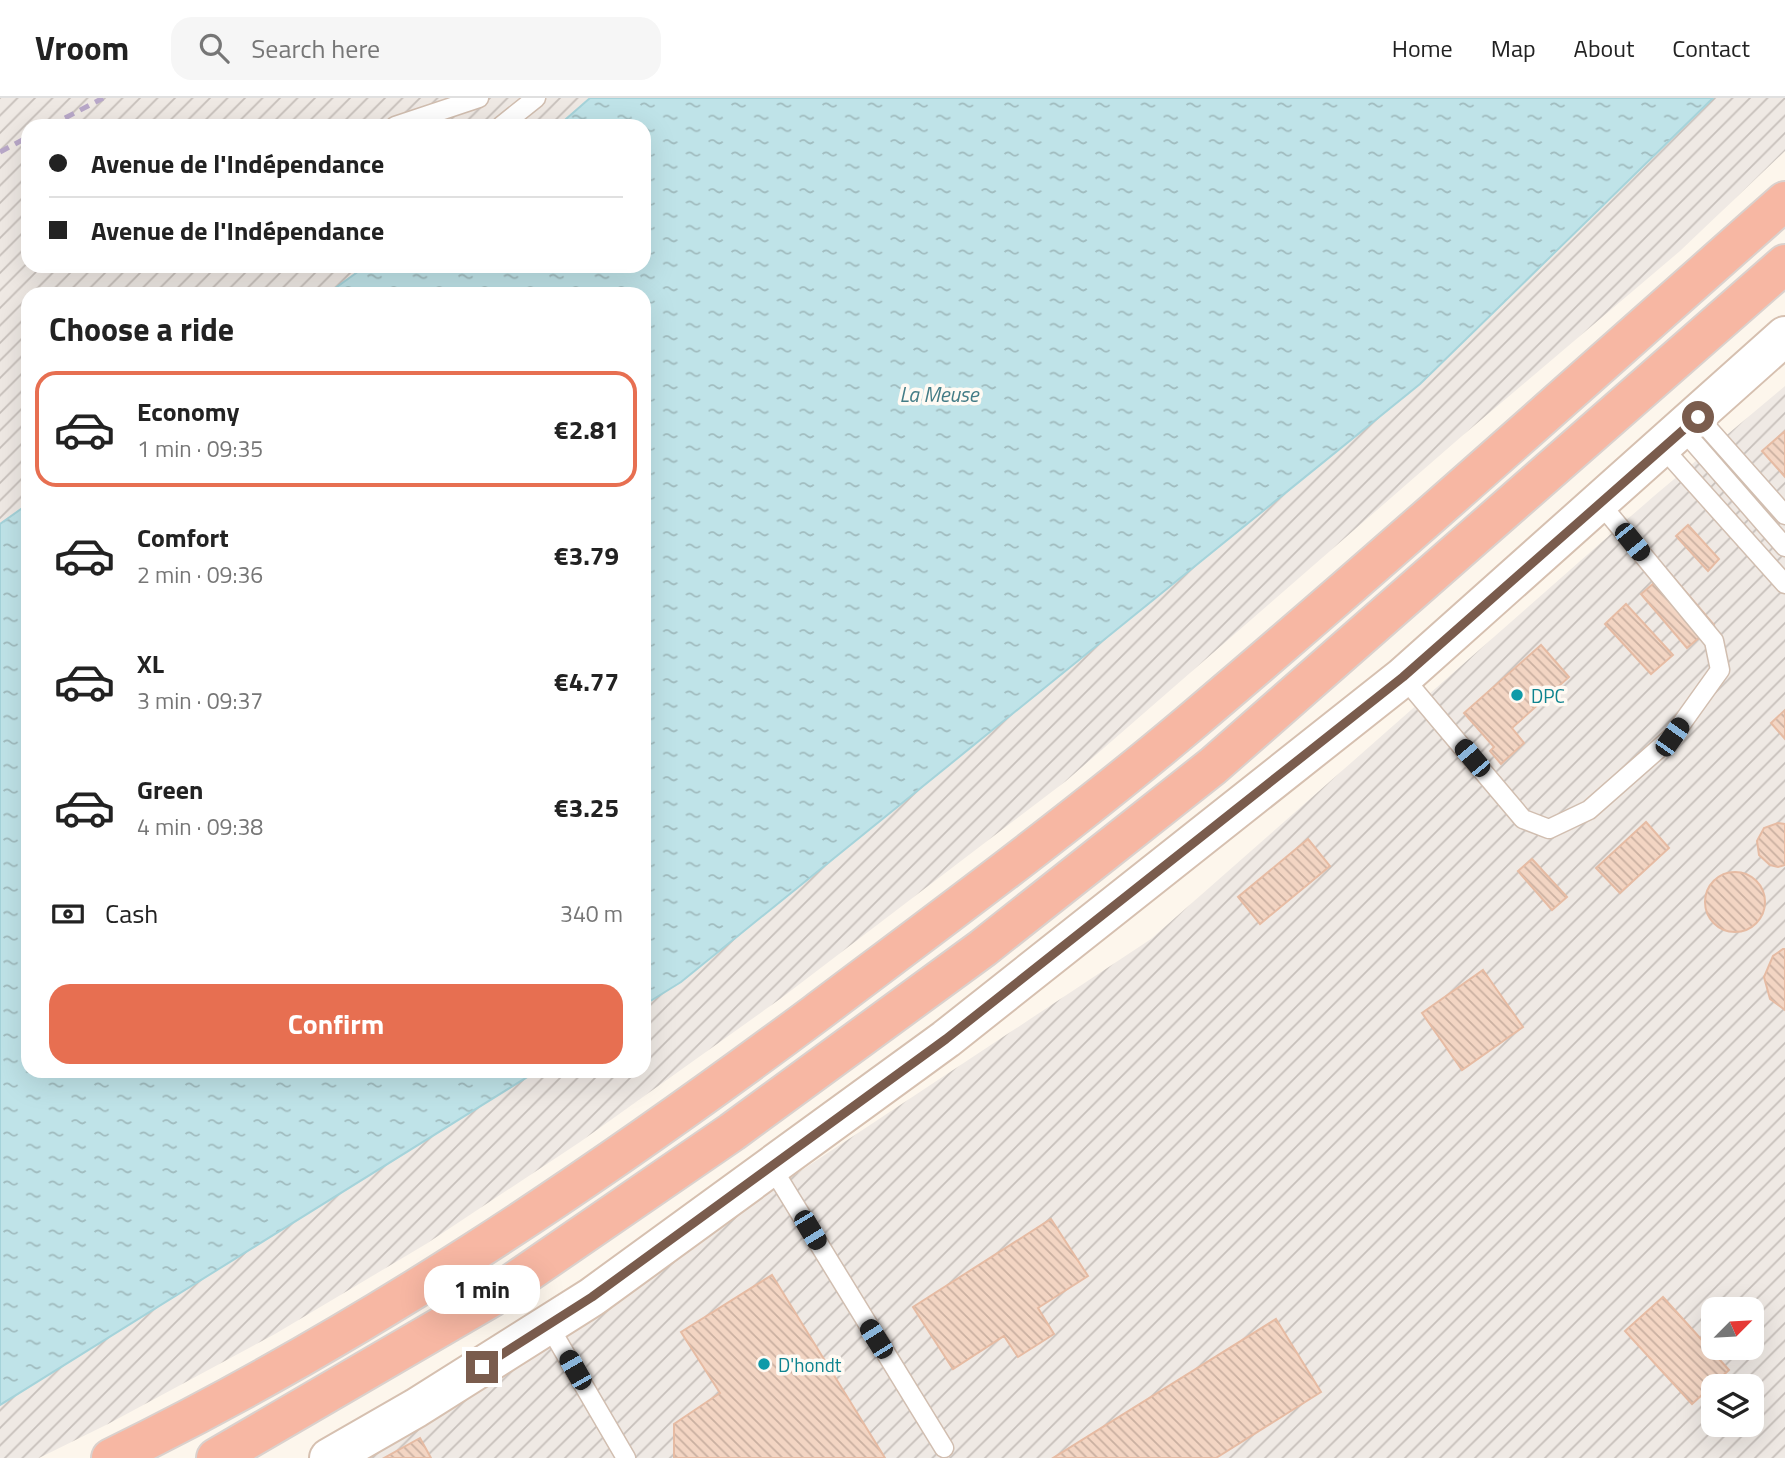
<!DOCTYPE html>
<meta charset="utf-8">
<style>
:root{--surface:#fff;--page:#f6f6f6;--text:#222;--muted:#767676;--line:#e0e0e0;--accent:#e76f51}
body{margin:0;font-family:"Titillium Web",sans-serif;background:var(--page);color:var(--text);height:100vh;display:flex;flex-direction:column;font-size:26px;white-space:nowrap}
*{box-sizing:border-box;margin:0}
p{font-size:23px;color:var(--muted)}
.icon{flex:none;width:38px;height:38px;fill:none;stroke:currentColor;stroke-width:2;stroke-linecap:round;stroke-linejoin:round}
.map{position:relative;flex:1;overflow:hidden}
.drawer{position:absolute;left:21px;top:189px;width:630px;height:791px;display:flex;flex-direction:column;background:var(--surface);border-radius:21px;box-shadow:0 7px 28px #0002}
.drawer>*{flex:none}
.top-card{position:absolute;left:21px;top:21px;width:630px;height:154px;border-radius:21px;box-shadow:0 7px 28px #0002;display:grid;align-content:center;height:154px;padding:0 28px;background:var(--surface)}
.needle{width:46px;rotate:66deg}
.controls{position:absolute;left:1701px;top:1199px;display:grid;gap:14px}
.controls a{display:grid;place-items:center;width:63px;height:63px;border-radius:14px;background:var(--surface);box-shadow:0 7px 28px #0002;font-size:35px}
.end{position:absolute;width:32px;height:32px;margin:-16px;border:9px solid #7a5c4d;background:#fff;box-shadow:0 0 0 4px #fff}
.from{border-radius:50%}
.bubble{position:absolute;height:49px;border-radius:21px;background:var(--surface);box-shadow:0 7px 28px #0002;font-size:23px;font-weight:700;line-height:49px;text-align:center}
.car{position:absolute;width:21px;height:42px;margin:-21px -10px;border-radius:9px;box-shadow:0 0 5px 2px #0007;background:linear-gradient(#222 24%,#8ab4d8 0 40%,#222 0 76%,#8ab4d8 0 86%,#222 0)}
.top-card b{display:flex;align-items:center;gap:24px;height:66px;font-size:26px}
.top-card b+b{border-top:2px solid var(--line)}
.top-card i{width:18px;height:18px;background:var(--text)}
ul{padding:0;list-style:none}
li{display:flex;align-items:center;gap:21px;height:116px;margin:0 14px 10px;padding:0 14px;border:4px solid transparent;border-radius:21px}
li div{flex:1}
li b{display:block;font-size:26px}
li em{font-style:normal;font-weight:700}
li.current{border-color:var(--accent)}
li>.icon{width:63px;height:63px;stroke-width:1.5}
h2{padding:0 28px;font-size:32px;line-height:84px}
.pay{display:flex;align-items:center;gap:18px;height:77px;padding:0 28px;font-size:26px}
.pay p{margin-inline-start:auto}
.cta{display:flex;gap:14px;margin-top:auto;padding:14px 28px}
.cta a{flex:1;height:80px;border-radius:21px;background:var(--accent);color:#fff;font-size:28px;font-weight:700;line-height:80px;text-align:center}
header{display:flex;align-items:center;gap:42px;box-sizing:border-box;height:98px;padding:0 35px;background:var(--surface);border-bottom:2px solid var(--line)}
header strong{font-size:33px}
nav{display:flex;gap:38px;margin-inline-start:auto;font-size:24px}
.search{width:490px;height:63px;background:var(--page);display:flex;align-items:center;gap:18px;box-sizing:border-box;padding:0 24px;border-radius:21px;color:var(--muted);font-size:26px}
.map>svg:first-child{display:block}
</style>
<header>
<strong>Vroom</strong>
<div class="search"><svg class="icon" aria-label="search" viewBox="0 0 24 24"><circle cx="10" cy="10" r="6"/><path d="M15 15l6 6"/></svg>Search here</div>
<nav><a>Home</a><a>Map</a><a>About</a><a>Contact</a></nav>
</header>
<div class="map">
<svg width="1785" height="1360" viewBox="0 0 1785 1360">
<defs>
<pattern id="industrial-furrows" width="10" height="10" patternUnits="userSpaceOnUse" patternTransform="scale(1.75)"><rect width="10" height="10" fill="#efe9e4"/><path d="M-1 1l2-2M0 10L10 0M9 11l2-2" fill="none" stroke="#c7c0bb"/></pattern>
<pattern id="water-ripples" width="26" height="14" patternUnits="userSpaceOnUse" patternTransform="scale(1.75)"><rect width="26" height="14" fill="#bfe3e8"/><path d="M2 4q2-2 4 0t4 0M15 11q2-2 4 0t4 0" fill="none" stroke="#a0bbbe"/></pattern>
<pattern id="building-back-hatch" width="6" height="6" patternUnits="userSpaceOnUse" patternTransform="scale(1.75)"><rect width="6" height="6" fill="#f3d5c3"/><path d="M-1 5l2 2M0 0l6 6M5-1l2 2" fill="none" stroke="#cab0a1"/></pattern>
</defs>
<rect width="100%" height="100%" fill="#fdf6ec"/>
<path fill="url(#industrial-furrows)" fill-rule="evenodd" d="M0 0H590L558 28H28V168H366L327 196H28V406L0 426Z
M1713 0H1785V53L1680 153 1462 338 1066 683 780 901 580 1044 426 1146 275 1236 108 1326 39 1360H0V1307L537 973H644V907L681 884 1420 286Z
M1785 288V1360H350L488 1280 1151 841 1654 398ZM1713 1211H1752V1250H1713ZM1713 1288H1752V1326H1713Z"/>
<path fill="url(#water-ripples)" stroke="#a5d3da" stroke-width="2" d="M590 0H1713L1420 286 681 884 644 907V196H327L366 168H644V28H558Z
M28 406V973H537L0 1307V426Z"/>
<path fill="url(#building-back-hatch)" stroke="#e6bba3" stroke-width="2" d="M1785 333V379L1762 353Z
M1688 427 1719 461 1708 473 1676 438Z
M1668 473 1714 527 1687 550 1641 496Z
M1626 506 1673 557 1651 576 1605 526Z
M1541 547 1569 579 1512 630 1524 645 1501 666 1490 653 1494 649 1464 615Z
M1785 612V641L1771 625Z
M1646 724 1669 750 1620 795 1596 770Z
M1778 725 1785 726V767L1778 769 1770 767 1759 757 1757 743 1764 730Z
M1308 741 1330 768 1260 826 1238 799Z
M1532 761 1567 799 1552 812 1518 773Z
M1705 804a30 30 0 1 1 60 0a30 30 0 1 1-60 0Z
M1783 851H1785V912L1770 901 1764 879 1773 858Z
M1483 872 1523 929 1462 972 1422 915Z
M1051 1121 1088 1178 1038 1210 1054 1236 1018 1259 1004 1238 953 1271 913 1209Z
M772 1177 885 1360H674V1326L720 1295 681 1234Z
M1663 1199 1729 1272 1692 1306 1625 1233Z
M1276 1221 1321 1294 1216 1360H1053Z
M420 1340 431 1360H384Z"/>
<g fill="none" stroke-linecap="round" stroke-linejoin="round">
<defs>
<path id="service" d="M395 28 479 0
M501 28 536 0
M1698 319 1785 417
M1683 332 1785 449
M1663 350 1785 486
M1403 579 1523 721 1549 731 1589 712 1672 639 1720 572 1714 543 1599 404
M771 1068 944 1350
M549 1228 626 1360"/>
<path id="secondary" d="M329 1360 416 1310 592 1199 946 941 1403 579 1785 238"/>
<path id="motorway" d="M111 1360C361 1238 592 1082 815 916 941 821 1069 727 1190 625 1391 455 1587 278 1785 103
M216 1360 492 1199 732 1034 983 850 1213 668 1785 166"/>
</defs>
<use href="#service" stroke="#d1beb0" stroke-width="21"/>
<use href="#secondary" stroke="#d6c0b0" stroke-width="42"/>
<use href="#motorway" stroke="#dad1cd" stroke-width="42"/>
<use href="#service" stroke="#fff" stroke-width="18"/>
<use href="#secondary" stroke="#fff" stroke-width="38"/>
<use href="#motorway" stroke="#f7b7a3" stroke-width="38"/>
<path stroke="#b9a8c9" stroke-width="5" stroke-dasharray="10 7" stroke-linecap="butt" d="M50 28 103 0
M0 54 28 39"/>
</g>
<g fill="none" stroke-linecap="round" stroke-linejoin="round">
<path stroke="#7a5c4d" stroke-width="9" d="M482 1269 592 1199 946 941 1403 579 1698 319"/>
</g>
<g fill="#0f9aa8" stroke="#fffaf3" stroke-width="2.5">
<circle cx="1517" cy="597" r="7"/>
<circle cx="764" cy="1266" r="7"/>
</g>
<g text-anchor="middle" dominant-baseline="central" stroke-width="7" stroke-linejoin="round" paint-order="stroke">
<g font-size="19" fill="#0d838f" stroke="#fffaf3" text-anchor="start">
<text x="1531" y="597">DPC</text>
<text x="778" y="1266">D'hondt</text>
</g>
<g font-size="21" font-style="italic" fill="#437c86" stroke="#fffaf3">
<text x="939" y="296">La Meuse</text>
</g>
</g>
</svg>
<div class="controls">
<a><svg class="needle" viewBox="-14 -14 28 28"><path d="M0-13l5 13h-10z" fill="#e53935"/><path d="M0 13l5-13h-10z" fill="#767676"/></svg></a>
<a><svg class="icon" aria-label="layers" viewBox="0 0 24 24"><path d="M12 4l9 5-9 5-9-5zM3 14l9 5 9-5"/></svg></a>
</div>
<i class="end from" style="left:1698px;top:319px"></i>
<i class="end" style="left:482px;top:1269px"></i>
<div class="bubble" style="left:424px;top:1167px;width:116px">1 min</div>
<i class="car" style="left:1632px;top:444px;rotate:141deg"></i>
<i class="car" style="left:1672px;top:639px;rotate:35deg"></i>
<i class="car" style="left:1472px;top:660px;rotate:320deg"></i>
<i class="car" style="left:810px;top:1132px;rotate:149deg"></i>
<i class="car" style="left:876px;top:1241px;rotate:328deg"></i>
<i class="car" style="left:575px;top:1272px;rotate:330deg"></i>
<div class="top-card">
<b><i class="from"></i>Avenue de l'Indépendance</b>
<b><i></i>Avenue de l'Indépendance</b>
</div>
<section class="drawer">
<h2>Choose a ride</h2>
<ul>
<li class="current"><svg class="icon" aria-label="car" viewBox="0 0 24 24"><path d="M5 17H2v-5l4-1 3-4h7l3 4 3 1v5h-3M9 17h6M6 11h13"/><circle cx="7" cy="17" r="2"/><circle cx="17" cy="17" r="2"/></svg><div><b>Economy</b><p>1 min · 09:35</p></div><em>€2.81</em></li>
<li><svg class="icon" aria-label="car" viewBox="0 0 24 24"><path d="M5 17H2v-5l4-1 3-4h7l3 4 3 1v5h-3M9 17h6M6 11h13"/><circle cx="7" cy="17" r="2"/><circle cx="17" cy="17" r="2"/></svg><div><b>Comfort</b><p>2 min · 09:36</p></div><em>€3.79</em></li>
<li><svg class="icon" aria-label="car" viewBox="0 0 24 24"><path d="M5 17H2v-5l4-1 3-4h7l3 4 3 1v5h-3M9 17h6M6 11h13"/><circle cx="7" cy="17" r="2"/><circle cx="17" cy="17" r="2"/></svg><div><b>XL</b><p>3 min · 09:37</p></div><em>€4.77</em></li>
<li><svg class="icon" aria-label="car" viewBox="0 0 24 24"><path d="M5 17H2v-5l4-1 3-4h7l3 4 3 1v5h-3M9 17h6M6 11h13"/><circle cx="7" cy="17" r="2"/><circle cx="17" cy="17" r="2"/></svg><div><b>Green</b><p>4 min · 09:38</p></div><em>€3.25</em></li>
</ul>
<div class="pay"><svg class="icon" aria-label="cash" viewBox="0 0 24 24"><path d="M3 7h18v10H3z"/><circle cx="12" cy="12" r="2"/></svg>Cash<p>340 m</p></div>
<div class="cta"><a>Confirm</a></div>
</section>
</div>
